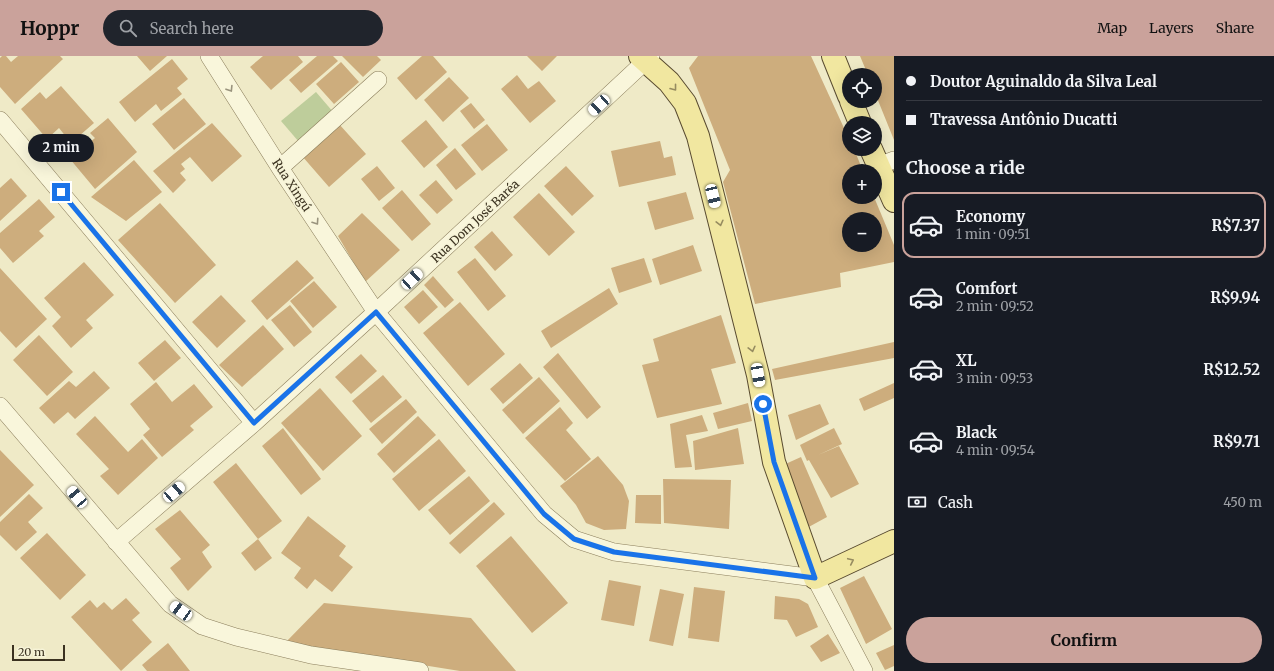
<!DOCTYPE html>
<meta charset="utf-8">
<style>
:root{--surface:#171b24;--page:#20242c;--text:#f1f3f6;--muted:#9ea1a6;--line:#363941;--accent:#caa29b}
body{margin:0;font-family:Merriweather,serif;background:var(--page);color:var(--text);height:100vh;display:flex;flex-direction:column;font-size:15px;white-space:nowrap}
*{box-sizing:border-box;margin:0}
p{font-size:13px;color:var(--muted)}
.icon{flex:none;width:22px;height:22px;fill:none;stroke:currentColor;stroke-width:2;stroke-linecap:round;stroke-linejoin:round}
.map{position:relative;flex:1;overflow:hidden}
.details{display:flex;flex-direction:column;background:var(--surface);width:380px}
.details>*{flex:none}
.top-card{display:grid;align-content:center;height:88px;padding:0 12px;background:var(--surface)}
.buttons{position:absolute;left:842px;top:12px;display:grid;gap:8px}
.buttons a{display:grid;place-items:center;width:40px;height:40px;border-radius:50%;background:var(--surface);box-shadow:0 4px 16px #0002;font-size:20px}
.scale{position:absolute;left:12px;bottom:10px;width:53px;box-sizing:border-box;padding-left:4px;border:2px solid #3b3220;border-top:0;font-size:11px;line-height:14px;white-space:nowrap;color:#3b3220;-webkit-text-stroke:3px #f6f3d7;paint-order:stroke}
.end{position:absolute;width:18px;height:18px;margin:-9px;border:5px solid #1a73e8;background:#fff;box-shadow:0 0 0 2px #fff}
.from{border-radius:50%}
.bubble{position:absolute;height:28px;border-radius:14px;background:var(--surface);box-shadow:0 4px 16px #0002;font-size:13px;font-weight:700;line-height:28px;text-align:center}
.car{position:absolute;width:12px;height:24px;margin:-12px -6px;border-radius:5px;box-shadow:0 0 3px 1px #0007;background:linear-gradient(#fff 24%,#345 0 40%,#fff 0 76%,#345 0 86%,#fff 0)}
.top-card b{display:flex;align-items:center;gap:14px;height:38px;font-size:15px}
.top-card b+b{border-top:1px solid var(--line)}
.top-card i{width:10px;height:10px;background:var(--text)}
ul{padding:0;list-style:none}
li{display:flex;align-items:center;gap:12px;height:66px;margin:0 8px 6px;padding:0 4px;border:2px solid transparent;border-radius:12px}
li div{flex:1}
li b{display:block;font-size:15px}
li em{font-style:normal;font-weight:700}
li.on{border-color:var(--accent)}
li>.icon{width:36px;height:36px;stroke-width:1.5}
h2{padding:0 12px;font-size:18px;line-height:48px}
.pay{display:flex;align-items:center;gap:10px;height:44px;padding:0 12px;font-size:15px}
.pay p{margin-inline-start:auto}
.button{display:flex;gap:8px;margin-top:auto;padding:8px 12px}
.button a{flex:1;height:46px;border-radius:24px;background:var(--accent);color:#111;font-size:16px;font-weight:700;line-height:46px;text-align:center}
header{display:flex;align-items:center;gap:24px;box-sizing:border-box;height:56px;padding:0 20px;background:var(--accent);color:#111}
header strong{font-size:19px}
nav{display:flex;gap:22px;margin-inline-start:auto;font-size:14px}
.search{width:280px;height:36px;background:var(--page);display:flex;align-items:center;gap:10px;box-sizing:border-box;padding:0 14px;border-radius:22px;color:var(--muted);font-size:15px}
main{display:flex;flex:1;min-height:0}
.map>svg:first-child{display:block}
</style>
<header>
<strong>Hoppr</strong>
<div class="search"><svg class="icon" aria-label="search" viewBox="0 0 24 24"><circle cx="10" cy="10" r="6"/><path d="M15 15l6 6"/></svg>Search here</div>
<nav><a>Map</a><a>Layers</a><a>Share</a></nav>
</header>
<main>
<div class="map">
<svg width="894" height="615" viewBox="0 0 894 615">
<rect width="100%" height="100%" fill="#efeac7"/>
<path fill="#becd9b" d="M316 36 334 57 299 86 281 65Z"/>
<path fill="#cdad7d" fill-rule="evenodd" d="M2 0H6L11 6 18 0H60L63 3 15 48 0 31V2Z
M137 0H167L150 15Z
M263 0H298L303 6 271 34 250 11Z
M317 0H333L338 5 301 37 289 24Z
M342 0H377L381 4 363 21Z
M422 0H433L447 16 416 44 397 22Z
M527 0H557L542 15Z
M698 0H811L849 83V93H854L863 115H849V141H874L894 189V206L840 217 841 231 755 248 723 126 730 114 689 12ZM849 163H875V189H849Z
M860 0H894V84L875 37V19H868Z
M172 3 188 23 177 32 182 38 161 55 156 48 135 66 119 46Z
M341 6 359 26 334 48 316 28Z
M517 19 528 33 539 25 556 45 530 67 501 33Z
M449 21 469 42 443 66 424 44Z
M61 30 94 67 71 87 59 72 47 83 21 53 40 36 46 43Z
M184 42 206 68 174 94 152 68Z
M471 47 485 64 474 73 460 55Z
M108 62 137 96 95 133 70 103 95 82 90 77Z
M426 64 448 91 424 112 401 85Z
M212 67 242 100 212 126 190 101 181 108 185 113 180 117 186 124 173 137 153 115Z
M339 68 366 98 329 131 302 100Z
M487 68 508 94 482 115 461 89Z
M660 85 664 102 672 100 676 119 619 131 611 95Z
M455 92 476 118 456 134 436 109Z
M134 104 162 136 126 165 91 141Z
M377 110 395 132 379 145 361 123Z
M566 110 594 140 572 160 544 130Z
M11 122 27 140 0 165V132Z
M436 124 453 144 437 158 419 139Z
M402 134 431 168 412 185 382 152Z
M686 136 694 163 655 174 647 146Z
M539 137 575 176 549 200 513 161Z
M39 143 55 161 39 175 44 180 13 207 0 192V177Z
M160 147 216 209 175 247 118 184Z
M362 157 400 194 365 226 338 180Z
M492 175 513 199 495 215 474 191Z
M693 189 702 215 660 229 652 203Z
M475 202 506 240 488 255 457 216Z
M644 202 652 226 619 237 611 212Z
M297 204 314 222 267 264 251 245Z
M84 206 114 239 86 264 93 272 71 292 52 270 61 261 44 242Z
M0 212 47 263 16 292 0 275Z
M433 220 454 244 445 252 424 229Z
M314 225 337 251 313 272 290 245Z
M609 232 618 248 551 292 541 275Z
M423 234 438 251 419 268 404 251Z
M221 239 246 265 217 292 192 266Z
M460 246 505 298 468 330 423 277Z
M290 249 312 276 294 291 271 264Z
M721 259 736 307 711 313 722 348 657 362 642 309 659 305 653 283Z
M263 269 284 293 242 331 219 309Z
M39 279 73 316 47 340 13 304Z
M165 284 181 302 154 325 138 307Z
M894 286V302L775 324 772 313Z
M558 297 601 351 587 363 543 311Z
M361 298 377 315 351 338 335 321Z
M520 307 533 322 503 348 490 333Z
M94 315 110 332 75 363 68 356 54 368 39 352 69 325 76 331Z
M383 319 402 341 371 367 352 345Z
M539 321 560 345 523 378 502 354Z
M156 326 172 346 194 328 213 351 190 370 194 374 162 401 143 379 150 373 130 348Z
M894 327V342L864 355 859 343Z
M320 332 362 380 323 415 281 367Z
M406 343 417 356 382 388 369 373Z
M748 347 752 365 718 373 713 357Z
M820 348 829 368 796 384 788 359Z
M560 351 573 367 566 374 591 403 565 425 525 382Z
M702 359 708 375 686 379 692 411 675 412 670 368Z
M95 360 128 396 142 383 158 402 118 439 100 420 109 413 76 378Z
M418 360 436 379 394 417 377 398Z
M283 372 321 423 301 439 262 390Z
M738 372 744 408 695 414 693 385Z
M834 372 842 388 818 399 839 390 859 428 831 442 809 404 807 405 800 389Z
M439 383 466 415 419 455 392 423Z
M0 394 34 429 0 461Z
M598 400 623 429 629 445 626 473 604 474 586 467 576 449 560 430Z
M801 401 827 461 805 473 781 410Z
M236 407 282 465 258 483 213 426Z
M469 420 490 445 450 479 428 454Z
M663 423 731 424 729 473 664 467Z
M29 438 43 452 28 466 37 476 16 495 0 479V466Z
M636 439H661V468L635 467Z
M494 446 505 458 460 498 449 487Z
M180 454 210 489 202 496 212 511 188 535 170 512 181 503 155 473Z
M308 460 346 490 339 500 353 511 332 536 315 523 307 533 294 522 301 512 281 497Z
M47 477 86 519 60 544 20 502Z
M511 480 568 547 532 577 476 510Z
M258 483 272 502 255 515 241 497Z
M864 520 892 573 866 588 840 532Z
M609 524 641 530 634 570 601 564Z
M694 531 725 535 719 586 688 582Z
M660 533 684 538 673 590 649 585Z
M775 540 799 543 808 548 818 571 796 581 787 564 774 563Z
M126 542 140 557 132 564 152 586 121 615 71 561 90 544 97 552 104 546 112 554Z
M324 547 471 562 516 615H460L285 587Z
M828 578 840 597 821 606 810 590Z
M168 587 190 615H147L142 609Z
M894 589V610L885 614 876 597Z"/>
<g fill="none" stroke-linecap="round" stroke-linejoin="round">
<defs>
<path id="minor" d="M209 0 280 112 376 256 544 458 574 483 614 496 815 522 864 615
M0 64 254 367
M878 110 894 104
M280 112 378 24
M0 350 170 548 202 570 236 581 311 599 420 615
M116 486 254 367 376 256 651 0"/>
<path id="major" d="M640 0 669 26 685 47 698 80 758 319 774 406 815 522 894 485
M833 0 849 40
M851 45 860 67
M871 93 894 145"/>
</defs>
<use href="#minor" stroke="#8b7e5c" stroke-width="18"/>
<use href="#major" stroke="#594b30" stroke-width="24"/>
<use href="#minor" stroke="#f9f6db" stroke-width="17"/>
<use href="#major" stroke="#f1e7a0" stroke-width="22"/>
</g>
<defs><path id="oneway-chevron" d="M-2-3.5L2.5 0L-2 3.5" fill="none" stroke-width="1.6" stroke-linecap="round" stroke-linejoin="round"/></defs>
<g stroke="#968c60">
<use href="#oneway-chevron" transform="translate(674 32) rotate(52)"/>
<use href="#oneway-chevron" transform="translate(720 167) rotate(76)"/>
<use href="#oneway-chevron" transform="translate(752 293) rotate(76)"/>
<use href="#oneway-chevron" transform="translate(851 505) rotate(-25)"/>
</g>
<g stroke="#9a947e">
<use href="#oneway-chevron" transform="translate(230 33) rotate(58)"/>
<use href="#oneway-chevron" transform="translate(316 166) rotate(56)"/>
</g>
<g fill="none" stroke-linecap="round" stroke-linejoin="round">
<path stroke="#1a73e8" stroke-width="5" d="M61 136 254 367 376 256 544 458 574 483 614 496 815 522 774 406 763 348"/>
</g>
<g text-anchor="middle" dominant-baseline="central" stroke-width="3" stroke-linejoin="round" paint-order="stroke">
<g font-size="12" fill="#3b3220" stroke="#f6f3d7">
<text transform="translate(292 129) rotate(57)">Rua Xingú</text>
<text transform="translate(475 165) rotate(-43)">Rua Dom José Baréa</text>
</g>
</g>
</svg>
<div class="buttons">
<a><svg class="icon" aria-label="locate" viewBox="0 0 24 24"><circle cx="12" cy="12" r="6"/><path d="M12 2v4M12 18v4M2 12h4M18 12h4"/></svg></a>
<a><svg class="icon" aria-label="layers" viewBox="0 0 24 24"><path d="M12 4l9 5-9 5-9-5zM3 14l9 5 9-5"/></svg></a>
<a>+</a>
<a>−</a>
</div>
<div class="scale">20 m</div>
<i class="end from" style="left:763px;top:348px"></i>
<i class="end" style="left:61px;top:136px"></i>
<div class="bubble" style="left:28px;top:78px;width:66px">2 min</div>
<i class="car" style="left:599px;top:49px;rotate:227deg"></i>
<i class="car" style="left:713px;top:140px;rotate:166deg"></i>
<i class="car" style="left:412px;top:223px;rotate:47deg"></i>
<i class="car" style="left:758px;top:319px;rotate:170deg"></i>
<i class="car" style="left:174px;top:436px;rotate:49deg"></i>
<i class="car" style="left:77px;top:441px;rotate:320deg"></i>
<i class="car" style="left:181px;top:555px;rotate:305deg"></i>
</div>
<section class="details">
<div class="top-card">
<b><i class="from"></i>Doutor Aguinaldo da Silva Leal</b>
<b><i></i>Travessa Antônio Ducatti</b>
</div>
<h2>Choose a ride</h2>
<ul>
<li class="on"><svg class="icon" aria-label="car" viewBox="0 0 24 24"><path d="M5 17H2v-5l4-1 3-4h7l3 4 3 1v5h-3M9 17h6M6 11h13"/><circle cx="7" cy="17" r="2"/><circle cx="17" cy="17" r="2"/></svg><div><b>Economy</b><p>1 min · 09:51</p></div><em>R$7.37</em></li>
<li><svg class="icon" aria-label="car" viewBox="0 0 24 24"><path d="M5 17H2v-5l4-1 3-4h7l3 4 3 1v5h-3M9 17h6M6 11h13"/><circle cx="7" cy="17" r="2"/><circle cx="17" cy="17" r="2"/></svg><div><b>Comfort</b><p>2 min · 09:52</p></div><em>R$9.94</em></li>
<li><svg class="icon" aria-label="car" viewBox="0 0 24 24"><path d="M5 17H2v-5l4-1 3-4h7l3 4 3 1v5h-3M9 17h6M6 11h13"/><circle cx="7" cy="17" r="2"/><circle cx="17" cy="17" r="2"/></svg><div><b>XL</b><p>3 min · 09:53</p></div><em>R$12.52</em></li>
<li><svg class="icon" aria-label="car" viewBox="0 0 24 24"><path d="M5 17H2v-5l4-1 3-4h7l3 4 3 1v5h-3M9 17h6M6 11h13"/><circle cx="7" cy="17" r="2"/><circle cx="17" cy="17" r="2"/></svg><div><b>Black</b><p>4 min · 09:54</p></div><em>R$9.71</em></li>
</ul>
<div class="pay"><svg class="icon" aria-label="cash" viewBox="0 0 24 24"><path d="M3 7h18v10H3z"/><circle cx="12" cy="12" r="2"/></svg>Cash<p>450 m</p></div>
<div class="button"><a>Confirm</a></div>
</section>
</main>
